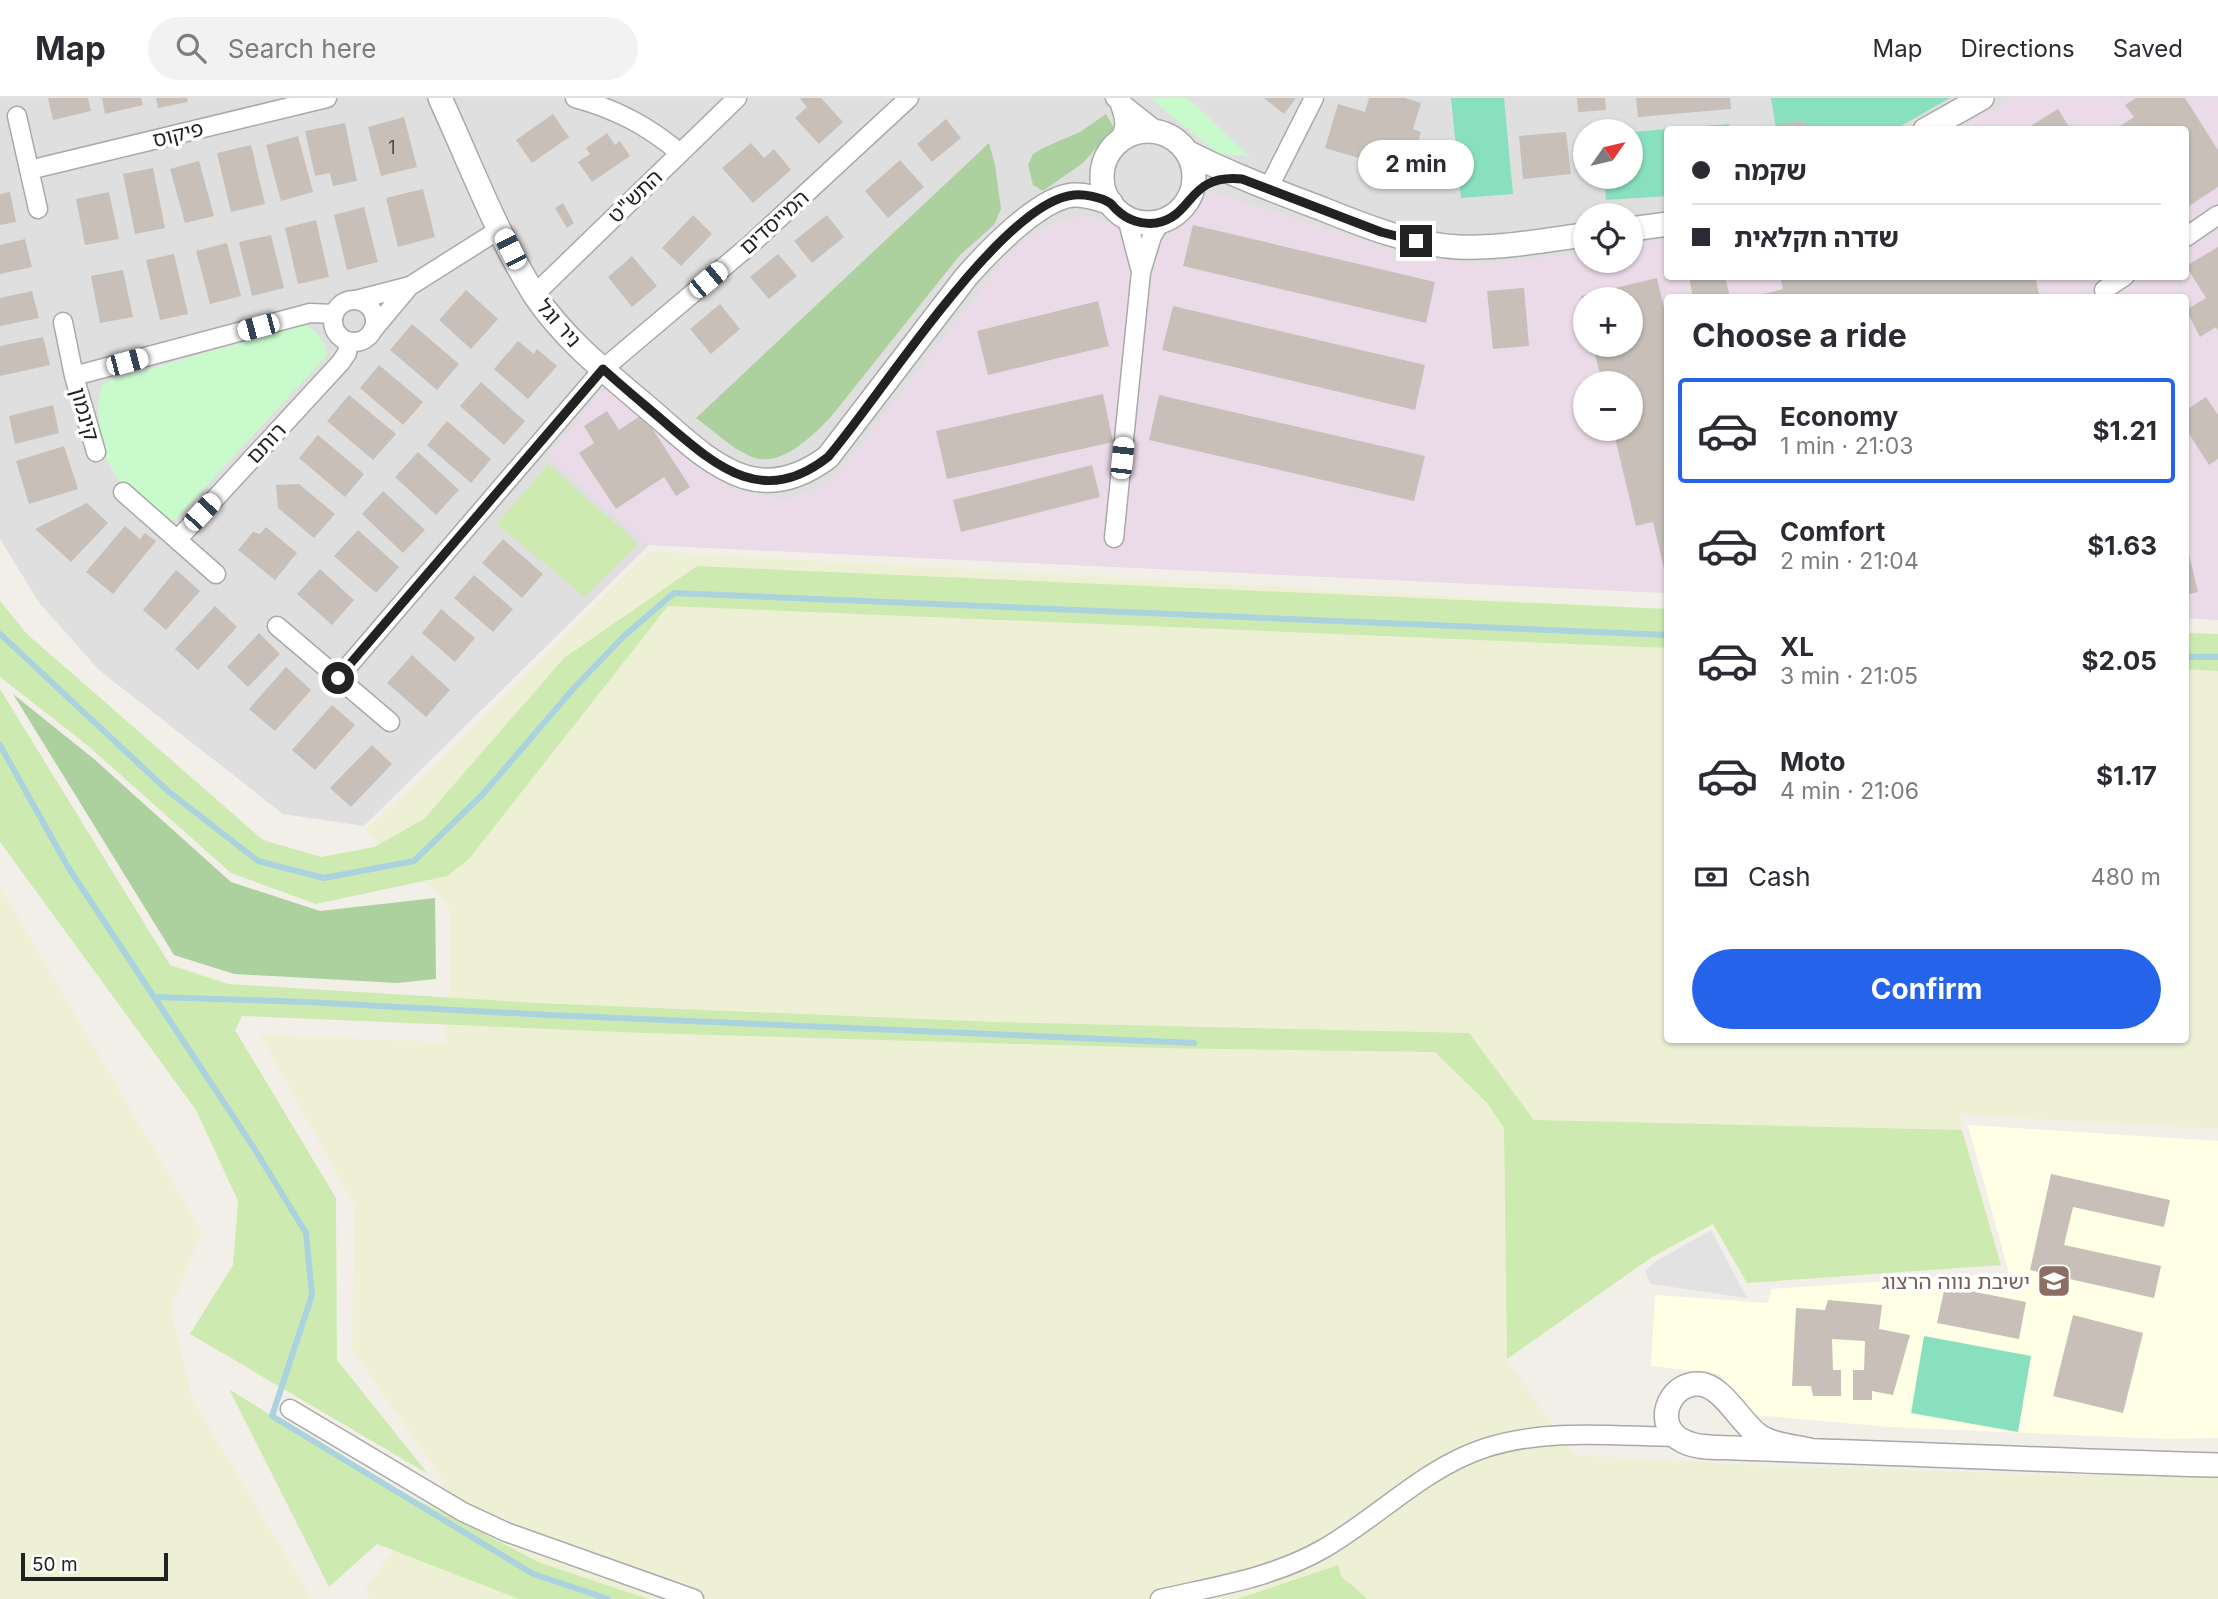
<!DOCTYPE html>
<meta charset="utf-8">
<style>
:root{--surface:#fff;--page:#f2f2f3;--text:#2b2b33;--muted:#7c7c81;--line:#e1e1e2;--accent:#2563eb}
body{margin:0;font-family:Inter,"Noto Sans Hebrew",sans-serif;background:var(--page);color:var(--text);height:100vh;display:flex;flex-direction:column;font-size:26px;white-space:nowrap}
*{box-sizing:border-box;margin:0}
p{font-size:23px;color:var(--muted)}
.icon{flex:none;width:38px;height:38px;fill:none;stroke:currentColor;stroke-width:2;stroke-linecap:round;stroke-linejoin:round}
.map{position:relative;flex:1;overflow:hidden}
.side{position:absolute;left:1664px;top:196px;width:525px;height:749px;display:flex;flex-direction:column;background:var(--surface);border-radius:7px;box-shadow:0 2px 5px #0004}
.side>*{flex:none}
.hud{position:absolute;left:1664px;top:28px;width:525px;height:154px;border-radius:7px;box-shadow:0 2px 5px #0004;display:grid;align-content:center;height:154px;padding:0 28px;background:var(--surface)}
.needle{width:46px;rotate:56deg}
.tools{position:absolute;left:1573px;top:21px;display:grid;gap:14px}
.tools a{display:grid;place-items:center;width:70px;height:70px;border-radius:50%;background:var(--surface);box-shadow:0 2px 5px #0004;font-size:35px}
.scale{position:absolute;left:21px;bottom:18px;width:147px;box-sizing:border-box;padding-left:7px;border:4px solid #222;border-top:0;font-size:19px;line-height:24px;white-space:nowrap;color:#222;-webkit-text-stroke:5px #fff;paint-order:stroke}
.end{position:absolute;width:32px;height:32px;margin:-16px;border:9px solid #222;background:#fff;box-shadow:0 0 0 4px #fff}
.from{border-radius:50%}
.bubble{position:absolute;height:49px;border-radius:24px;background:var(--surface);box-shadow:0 2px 5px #0004;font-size:23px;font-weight:700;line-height:49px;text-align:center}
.car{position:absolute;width:21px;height:42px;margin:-21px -10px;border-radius:9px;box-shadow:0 0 5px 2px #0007;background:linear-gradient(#fff 24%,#345 0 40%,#fff 0 76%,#345 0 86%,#fff 0)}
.hud b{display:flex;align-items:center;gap:24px;height:66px;font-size:26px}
.hud b+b{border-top:2px solid var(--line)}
.hud i{width:18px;height:18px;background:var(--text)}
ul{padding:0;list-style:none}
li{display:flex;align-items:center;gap:21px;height:105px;margin:0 14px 10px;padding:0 14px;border:4px solid transparent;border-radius:7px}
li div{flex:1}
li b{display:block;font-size:26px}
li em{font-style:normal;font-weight:700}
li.active{border-color:var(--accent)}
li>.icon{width:63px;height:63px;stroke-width:1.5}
h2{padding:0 28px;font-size:32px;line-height:84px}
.pay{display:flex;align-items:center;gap:18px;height:77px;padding:0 28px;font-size:26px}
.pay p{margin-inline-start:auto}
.primary-button{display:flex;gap:14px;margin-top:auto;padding:14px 28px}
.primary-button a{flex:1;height:80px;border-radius:42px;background:var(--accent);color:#fff;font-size:28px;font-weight:700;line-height:80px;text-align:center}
header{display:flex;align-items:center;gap:42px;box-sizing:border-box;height:98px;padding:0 35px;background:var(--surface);border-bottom:2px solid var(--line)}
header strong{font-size:33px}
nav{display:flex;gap:38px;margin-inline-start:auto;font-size:24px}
.search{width:490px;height:63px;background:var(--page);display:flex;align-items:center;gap:18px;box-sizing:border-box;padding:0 24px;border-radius:38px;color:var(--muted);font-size:26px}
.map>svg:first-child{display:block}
</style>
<header>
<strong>Map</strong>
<div class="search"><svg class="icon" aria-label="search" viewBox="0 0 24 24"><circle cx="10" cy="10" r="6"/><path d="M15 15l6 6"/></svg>Search here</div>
<nav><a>Map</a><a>Directions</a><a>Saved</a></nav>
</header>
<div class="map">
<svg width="2218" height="1501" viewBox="0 0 2218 1501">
<rect width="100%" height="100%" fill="#f2efe9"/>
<path fill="#e0dfdf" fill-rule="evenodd" d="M0 0H2218V522L2186 520V200H1668V495L649 447 364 728 283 716 99 572 40 506 0 441ZM1668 32H2186V178H1668ZM1586 33H1631V79H1586ZM1586 117H1631V163H1586ZM1586 201H1631V247H1586ZM1586 285H1631V331H1586Z"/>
<path fill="#ebdbe8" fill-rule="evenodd" d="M2012 0H2218V522L2186 520V200H1668V495L649 447 548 358 600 295 612 288 729 389 784 402 808 394 825 386 848 363 1003 163 1024 143 1048 128 1072 120 1089 118 1140 134H1165L1181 123 1211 94 1369 144 1409 159 1488 165 1585 155 1586 163H1631V148L1668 141V178H2186V32L1958 31ZM1586 201H1631V247H1586ZM1586 285H1631V331H1586Z"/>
<path fill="#ffffe5" d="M1968 1027 2218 1043V1340L2167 1341 1890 1329 1755 1317 1719 1276 1651 1268 1655 1197 1768 1205 1771 1191 2009 1175Z"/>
<path fill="#eef0d5" d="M649 453 1668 511V942H2186V541L2218 543V1031L1960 1017 1962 1032 2001 1167 1747 1185 1713 1126 1652 1159 1507 1261 1574 1357 1812 1370 2218 1380V1501H370L365 1491 443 1382 352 1252 354 1107 260 937 446 944 450 879 449 807 364 732 428 674Z
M0 788 202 1133 171 1211 193 1302 312 1501H0Z"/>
<path fill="#cdebb0" d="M548 366 638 446 585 499 497 426Z
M697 468 1668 511V550L668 508 468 762 447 778 316 806 231 775 87 647 0 579V503L27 536 263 742 321 759 374 749 424 721 564 560Z
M2186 535 2218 536V573L2186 571Z
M0 591 170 867 228 886 537 905 994 924 1469 935 1534 1022 1962 1032 2001 1167 1747 1185 1713 1126 1652 1159 1507 1261 1504 1030 1487 1005 1435 954 1157 950 645 935 242 918 235 932 336 1100 337 1262 428 1376 190 1236 233 1167 238 1103 196 1012 0 744Z
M229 1291 351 1368 541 1465 648 1501H519L377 1446 329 1489Z
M1338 1467 1341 1478 1368 1501H1237Z"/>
<path fill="#add19e" d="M1106 16 1114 30 1083 65 1043 93 1033 87 1028 67 1033 56 1043 50 1080 34Z
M989 45 995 67 1001 111 994 127 960 157 830 320C811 339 779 372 750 358 731 350 713 332 696 320Z
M13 596 94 661 231 784 320 813 435 800 436 881 397 885 234 876 174 857Z"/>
<path fill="#c8facc" d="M1150 0H1188L1250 59 1217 55Z
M306 227C318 235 326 243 327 257L174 423 166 420C153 409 124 390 116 378 101 356 94 313 101 288L112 281Z"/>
<path fill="#88e0be" d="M1451 0H1504L1513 96 1461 100Z
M1771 0H1950L1894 32 1776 31Z
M1729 26V31L1668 32V98L1606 102 1604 79H1631V34Z
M1924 1238 2031 1258 2018 1334 1911 1315Z"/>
<path fill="#e2e2e2" d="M1711 1132 1747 1200 1651 1186 1645 1173 1655 1164Z"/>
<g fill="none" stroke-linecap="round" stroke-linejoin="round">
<path stroke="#aad3df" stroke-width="6" d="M0 536 168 693 258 763 324 780 414 763 483 696 574 590 624 538 674 495 1668 537
M2186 559H2218
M0 647 68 769 254 1050 306 1135 312 1197 272 1318 533 1476 608 1501
M154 899 306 904 549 917 1194 945"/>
</g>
<path fill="#c7bfb8" d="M48 0H88L91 13 53 22Z
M102 0H141L143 7 105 16Z
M156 0H187L188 4 158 10Z
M802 0H821L843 24 819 46 795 20 807 9 800 1Z
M1264 0H1296L1284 16Z
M1369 0H1405L1421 5 1413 31 1421 34 1409 75 1325 50 1338 6 1365 14Z
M1577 0H1605L1606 12 1578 14Z
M1636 0H1730L1731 11 1638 19Z
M2136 0H2185L2218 52V89L2186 110V32H2121L2119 29 2134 19 2125 7Z
M2058 11 2071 32H2024Z
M553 16 569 39 532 65 516 42Z
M404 19 417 69 381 78 368 29Z
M946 21 961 40 932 64 917 46Z
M1805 23 1806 32H1783L1782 26Z
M345 25 357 83 333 88 330 75 315 78 305 33Z
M1566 34 1571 76 1523 81 1519 38Z
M607 35 615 47 620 43 630 58 592 84 578 64 590 56 586 50Z
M298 38 313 94 281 103 266 47Z
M751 45 764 60 774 51 791 72 753 105 722 70Z
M251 47 265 106 231 114 217 55Z
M900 62 924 89 888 120 865 93Z
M199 63 214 118 185 125 170 71Z
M153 70 165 130 135 136 123 76Z
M423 91 435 139 398 149 386 100Z
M10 94 16 124 0 127V96Z
M109 94 119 141 85 147 76 101Z
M563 105 574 125 567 130 555 110Z
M364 109 378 164 347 172 334 117Z
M693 117 712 136 681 168 662 150Z
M827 117 844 139 812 165 794 143Z
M316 122 329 179 298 186 285 130Z
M1193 127 1435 184 1426 225 1183 168Z
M271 137 284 190 252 198 239 144Z
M25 141 32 169 0 176V147Z
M227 145 241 198 210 206 196 153Z
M2218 149V233L2216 229 2200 239 2186 212 2206 200 2186 168Z
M174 156 188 216 160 222 146 162Z
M778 156 797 178 769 201 750 179Z
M632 158 657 188 632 209 608 179Z
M123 172 133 219 100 225 91 178Z
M1689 178H1725L1730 200H1693Z
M1780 178H2035L2040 200H1760L1759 197 1783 191Z
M1657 180 1668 228V474L1665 475 1653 424 1636 428 1613 331H1631V285H1602L1593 247H1631V201H1586L1584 212 1581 198Z
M1524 190 1529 248 1493 251 1487 193Z
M466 192 498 221 471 251 439 222Z
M32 193 39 220 0 228V200Z
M1098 203 1109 248 988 277 977 233Z
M720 206 740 231 711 256 690 231Z
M1173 208 1425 267 1415 312 1162 252Z
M412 226 459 266 437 292 390 252Z
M43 239 50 267 0 278V248Z
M518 243 534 256 537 251 557 268 528 301 494 271Z
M379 267 423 304 403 327 360 290Z
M481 284 525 323 504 347 460 308Z
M1103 296 1113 344 947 381 936 333Z
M349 297 396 336 373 362 327 323Z
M1159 297 1425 358 1414 403 1149 342Z
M2206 299 2218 317V361L2209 367 2186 331V312Z
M53 307 59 335 15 346 9 318Z
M607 313 619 332 643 316 690 389 676 398 664 379 616 411 579 355 594 345 584 328Z
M447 323 491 361 471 385 427 347Z
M318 337 364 376 345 399 299 360Z
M64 348 78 391 29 406 16 363Z
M418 354 459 392 436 417 395 379Z
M1092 367 1100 399 961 434 953 402Z
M299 386 335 416 314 440 278 410 276 387Z
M383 393 425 432 403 455 362 416Z
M87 405 108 425 71 464 35 431Z
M125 428 140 441 145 435 156 443 113 496 86 474Z
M266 429 297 455 275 482 238 452 253 434 260 436Z
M358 432 399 469 376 495 334 458Z
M503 441 543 476 522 500 482 465Z
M2186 444 2198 494 2186 497Z
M320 471 354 502 332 527 297 496Z
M176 472 200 493 166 532 143 512Z
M474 477 513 511 493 534 454 500Z
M215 508 237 529 198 572 175 551Z
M441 511 475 540 455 564 422 535Z
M259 535 280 556 248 589 227 569Z
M412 557 450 592 426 619 387 585Z
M286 569 311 592 275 633 249 611Z
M332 607 355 627 315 672 292 652Z
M372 647 392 666 351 709 330 690Z
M2051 1076 2170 1102 2164 1129 2073 1109 2064 1147 2161 1168 2154 1200 2030 1172Z
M1945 1188 2026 1204 2019 1241 1937 1225Z
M1828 1202 1882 1207 1879 1231 1910 1237 1893 1297 1872 1293V1302H1853V1272H1864L1865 1243 1832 1241 1833 1272H1841V1298H1813L1811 1288H1792L1796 1210 1825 1212Z
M2073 1217 2143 1235 2123 1315 2053 1298Z"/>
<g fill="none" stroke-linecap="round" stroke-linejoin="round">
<defs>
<path id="minor" d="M575 0C616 11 648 28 680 55
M1115 0 1158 34
M1119 4C1125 20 1127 28 1119 43
M17 18 38 111
M29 72 327 0
M1268 91 1314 0
M1127 120 1140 170
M2186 139 2218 117
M2104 192 2125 178
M535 196 737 0
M356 202 410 188 500 131
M333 223a21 21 0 1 1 42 0a21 21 0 1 1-42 0Z
M63 224 74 278 96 354
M372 233 408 190
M74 278 310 215 334 216
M123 394 216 476
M1114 440 1141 174 1152 138 1161 123
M177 442 341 264 347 255 349 244
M277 528 390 624
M338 580 603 271 750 147 909 0
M290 1311 463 1414 506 1434 694 1501
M1160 1501C1216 1488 1272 1480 1323 1451 1379 1419 1422 1371 1485 1350 1546 1330 1612 1338 1676 1339"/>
<path id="tertiary" d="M440 0C470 65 496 135 534 196 565 243 612 279 654 315 682 339 709 367 745 379 775 388 804 377 828 359L966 179C988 154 1039 100 1073 97 1086 96 1099 101 1111 105
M1925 32 1982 0
M1102 79a46 46 0 1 1 92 0a46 46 0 1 1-92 0Z
M1187 54C1230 76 1275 93 1320 110 1365 128 1409 146 1458 149 1501 151 1543 142 1586 137
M1631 131 1668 126
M1809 1352C1792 1348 1772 1347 1758 1337 1740 1324 1722 1287 1699 1286 1667 1285 1653 1329 1683 1343 1698 1351 1719 1349 1736 1350 1764 1351 1792 1352 1820 1353 1953 1357 2085 1364 2218 1367"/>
</defs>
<use href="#minor" stroke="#a9a9a9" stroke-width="21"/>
<use href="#tertiary" stroke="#a9a9a9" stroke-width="26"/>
<use href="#minor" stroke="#fff" stroke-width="18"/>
<use href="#tertiary" stroke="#fff" stroke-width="23"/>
</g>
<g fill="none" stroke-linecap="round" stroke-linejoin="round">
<path stroke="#222" stroke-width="9" d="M338 580 603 271C624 290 646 308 668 327 719 371 765 409 828 359 878 302 1002 103 1074 97 1084 96 1101 99 1110 105 1113 107 1114 110 1117 112 1127 122 1142 127 1156 125 1195 118 1186 76 1242 81L1381 134 1416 143"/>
</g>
<defs>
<symbol id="school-square" viewBox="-11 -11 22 22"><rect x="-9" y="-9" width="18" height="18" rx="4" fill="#8d6e63" stroke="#fff"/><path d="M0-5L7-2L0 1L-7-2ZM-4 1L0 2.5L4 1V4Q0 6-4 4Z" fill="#fff"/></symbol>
</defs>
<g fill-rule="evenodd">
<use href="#school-square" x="2035" y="1164" width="38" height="38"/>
</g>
<g text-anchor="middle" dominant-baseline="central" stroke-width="7" stroke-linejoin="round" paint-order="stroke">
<g font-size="18" fill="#4b4948">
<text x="392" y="49">1</text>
</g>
<g font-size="21" fill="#222" stroke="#fff">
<text transform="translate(178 36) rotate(-14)">פיקוס</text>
<text transform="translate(635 98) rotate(-44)">התש"ט</text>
<text transform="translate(774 124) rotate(-42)">המייסדים</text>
<text transform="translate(559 225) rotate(49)">ניר וגל</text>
<text transform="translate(85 316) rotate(74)">קינמון</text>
<text transform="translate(266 345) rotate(-47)">רותם</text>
</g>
<g font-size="21" fill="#785e54" stroke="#fff" text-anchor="end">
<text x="2030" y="1183">ישיבת נווה הרצוג</text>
</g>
</g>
</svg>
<div class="tools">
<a><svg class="needle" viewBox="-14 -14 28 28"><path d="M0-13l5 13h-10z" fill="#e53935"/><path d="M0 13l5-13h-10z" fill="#7c7c81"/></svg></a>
<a><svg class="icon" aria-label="locate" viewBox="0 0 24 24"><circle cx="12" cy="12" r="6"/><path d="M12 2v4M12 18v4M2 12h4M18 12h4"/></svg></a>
<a>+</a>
<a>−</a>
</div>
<div class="scale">50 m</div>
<i class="end from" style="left:338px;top:580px"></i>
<i class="end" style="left:1416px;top:143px"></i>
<div class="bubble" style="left:1358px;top:42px;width:116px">2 min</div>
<i class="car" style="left:510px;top:151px;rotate:333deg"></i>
<i class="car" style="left:708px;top:182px;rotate:50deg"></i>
<i class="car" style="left:258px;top:229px;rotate:255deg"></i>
<i class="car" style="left:127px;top:264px;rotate:75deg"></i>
<i class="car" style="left:1122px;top:360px;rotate:6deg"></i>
<i class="car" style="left:202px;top:414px;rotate:43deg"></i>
<div class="hud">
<b><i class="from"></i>שקמה</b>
<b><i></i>שדרה חקלאית</b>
</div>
<section class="side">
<h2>Choose a ride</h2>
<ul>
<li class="active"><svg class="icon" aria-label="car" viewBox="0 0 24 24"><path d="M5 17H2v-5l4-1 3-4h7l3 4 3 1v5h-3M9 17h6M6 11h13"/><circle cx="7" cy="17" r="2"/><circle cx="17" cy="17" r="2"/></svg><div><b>Economy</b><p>1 min · 21:03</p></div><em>$1.21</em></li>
<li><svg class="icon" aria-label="car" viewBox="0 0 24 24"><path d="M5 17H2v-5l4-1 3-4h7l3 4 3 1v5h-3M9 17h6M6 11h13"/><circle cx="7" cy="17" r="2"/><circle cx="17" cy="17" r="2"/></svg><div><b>Comfort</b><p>2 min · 21:04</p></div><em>$1.63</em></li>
<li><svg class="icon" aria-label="car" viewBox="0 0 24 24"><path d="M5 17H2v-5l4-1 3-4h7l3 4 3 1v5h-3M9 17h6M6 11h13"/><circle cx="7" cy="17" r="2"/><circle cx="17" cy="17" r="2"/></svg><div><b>XL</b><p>3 min · 21:05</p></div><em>$2.05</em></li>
<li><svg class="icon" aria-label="car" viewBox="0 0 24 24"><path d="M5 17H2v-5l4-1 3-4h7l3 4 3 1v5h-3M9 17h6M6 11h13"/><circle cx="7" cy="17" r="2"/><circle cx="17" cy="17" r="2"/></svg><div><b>Moto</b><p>4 min · 21:06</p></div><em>$1.17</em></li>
</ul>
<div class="pay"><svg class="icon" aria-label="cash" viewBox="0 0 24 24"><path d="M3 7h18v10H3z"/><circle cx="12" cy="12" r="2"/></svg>Cash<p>480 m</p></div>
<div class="primary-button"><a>Confirm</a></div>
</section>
</div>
